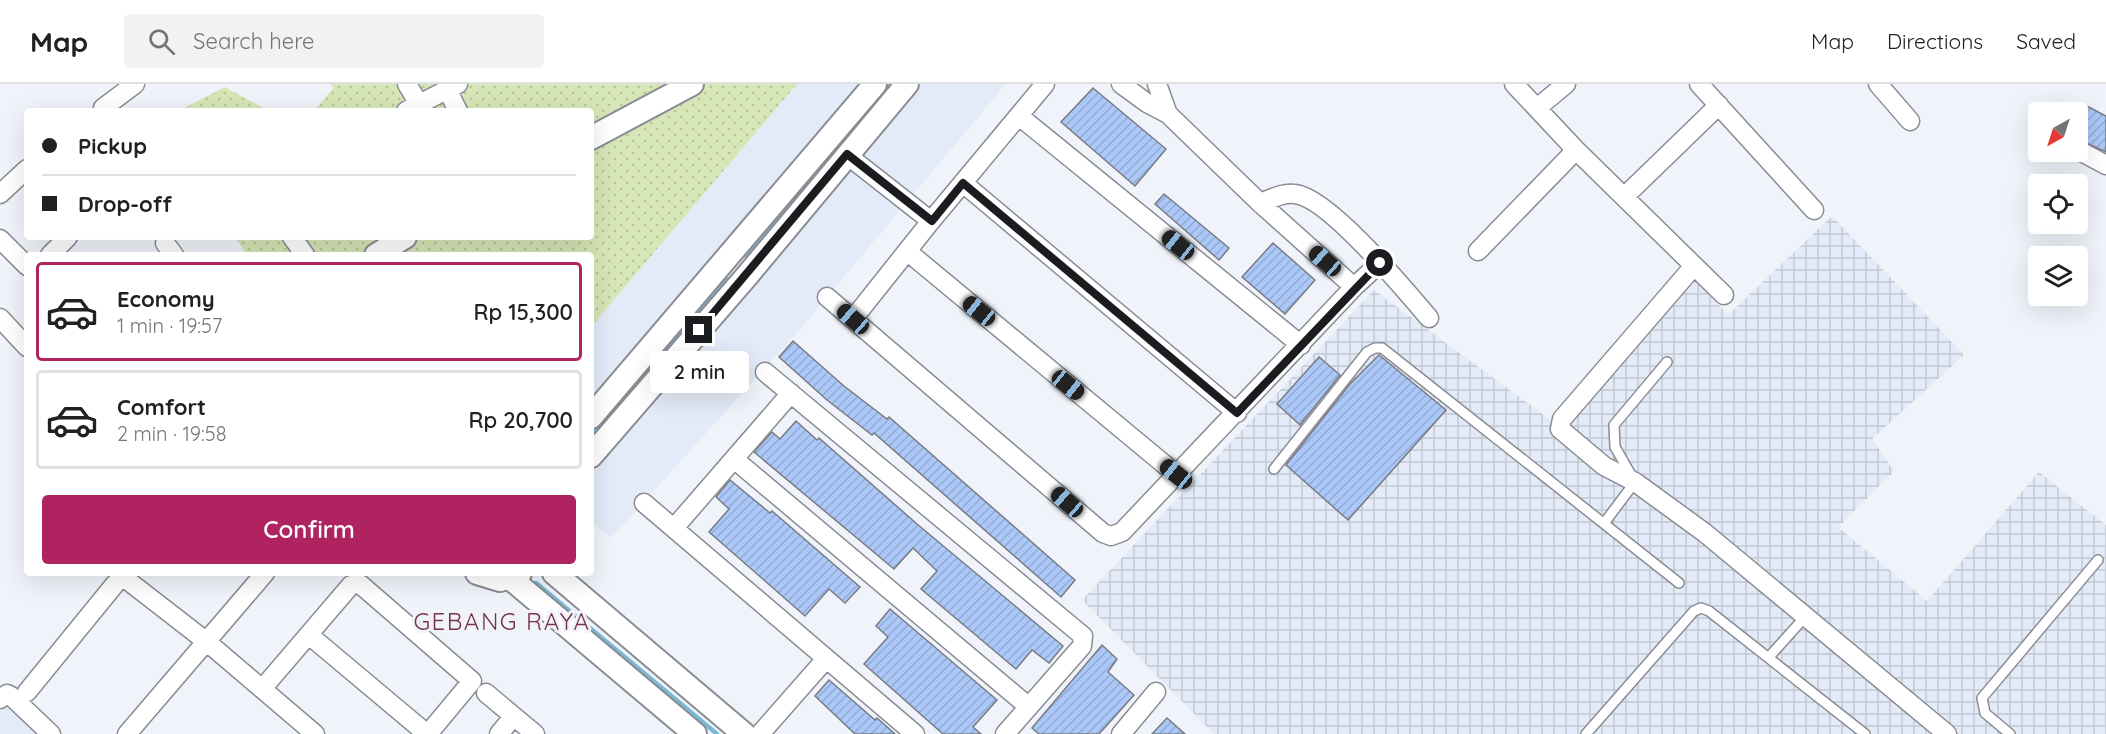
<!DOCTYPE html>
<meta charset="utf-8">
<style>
:root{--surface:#fff;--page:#f2f2f2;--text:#202124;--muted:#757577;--line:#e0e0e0;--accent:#ae2360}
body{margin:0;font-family:Quicksand,sans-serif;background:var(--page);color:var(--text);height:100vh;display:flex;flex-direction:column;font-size:22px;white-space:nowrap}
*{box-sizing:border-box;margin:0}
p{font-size:20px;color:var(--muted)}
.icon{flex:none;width:33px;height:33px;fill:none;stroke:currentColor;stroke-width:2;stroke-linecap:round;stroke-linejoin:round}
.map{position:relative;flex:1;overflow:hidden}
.panel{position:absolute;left:24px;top:168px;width:570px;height:324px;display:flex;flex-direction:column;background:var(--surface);border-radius:6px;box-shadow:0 6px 24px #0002}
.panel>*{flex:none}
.hud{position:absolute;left:24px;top:24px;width:570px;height:132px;border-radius:6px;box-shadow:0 6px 24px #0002;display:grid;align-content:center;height:132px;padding:0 18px;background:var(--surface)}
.needle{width:39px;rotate:219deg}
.tools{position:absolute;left:2028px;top:18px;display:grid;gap:12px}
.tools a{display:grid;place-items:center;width:60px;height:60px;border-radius:6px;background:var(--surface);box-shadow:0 6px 24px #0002;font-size:30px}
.end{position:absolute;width:27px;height:27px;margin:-14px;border:8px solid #1b1c1f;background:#fff;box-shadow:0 0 0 3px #fff}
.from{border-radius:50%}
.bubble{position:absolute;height:42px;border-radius:6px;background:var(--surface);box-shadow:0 6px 24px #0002;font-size:20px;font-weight:600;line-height:42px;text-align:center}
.car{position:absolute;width:18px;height:36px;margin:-18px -9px;border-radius:8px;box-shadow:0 0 4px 2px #0007;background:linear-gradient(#222 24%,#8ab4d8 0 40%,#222 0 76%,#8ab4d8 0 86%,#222 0)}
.hud b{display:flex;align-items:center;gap:21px;height:57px;font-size:22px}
.hud b+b{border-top:2px solid var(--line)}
.hud i{width:15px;height:15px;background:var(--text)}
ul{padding:10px 0 0;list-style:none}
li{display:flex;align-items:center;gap:18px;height:99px;margin:0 12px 9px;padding:0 6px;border:3px solid var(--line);border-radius:6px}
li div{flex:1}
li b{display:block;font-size:22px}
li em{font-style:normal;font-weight:600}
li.selected{border-color:var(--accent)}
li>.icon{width:54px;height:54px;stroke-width:1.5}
.cta{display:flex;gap:12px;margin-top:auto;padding:12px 18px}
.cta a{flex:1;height:69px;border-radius:6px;background:var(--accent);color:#fff;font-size:24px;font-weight:600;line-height:69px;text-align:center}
header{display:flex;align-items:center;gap:36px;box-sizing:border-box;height:84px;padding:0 30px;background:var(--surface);border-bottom:2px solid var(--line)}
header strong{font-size:28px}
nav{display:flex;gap:33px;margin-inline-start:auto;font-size:21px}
.search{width:420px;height:54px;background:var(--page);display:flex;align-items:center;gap:15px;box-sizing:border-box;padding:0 21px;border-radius:6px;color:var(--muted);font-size:22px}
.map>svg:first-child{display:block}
</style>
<header>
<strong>Map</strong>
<div class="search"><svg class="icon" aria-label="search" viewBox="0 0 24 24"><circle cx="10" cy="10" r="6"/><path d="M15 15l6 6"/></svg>Search here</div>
<nav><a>Map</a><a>Directions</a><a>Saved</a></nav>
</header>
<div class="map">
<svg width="2106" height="650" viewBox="0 0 2106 650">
<defs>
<pattern id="industrial-grid" width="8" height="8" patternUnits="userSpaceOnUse" patternTransform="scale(1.5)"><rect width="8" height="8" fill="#e3ebf8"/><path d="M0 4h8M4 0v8" fill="none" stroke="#c2c9d4"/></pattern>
<pattern id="grass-dots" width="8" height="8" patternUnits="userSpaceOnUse" patternTransform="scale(1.5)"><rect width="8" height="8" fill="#d7e6b6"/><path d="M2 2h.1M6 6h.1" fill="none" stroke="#b8c59c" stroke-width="1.8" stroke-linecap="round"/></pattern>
<pattern id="building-hatch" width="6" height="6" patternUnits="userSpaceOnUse" patternTransform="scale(1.5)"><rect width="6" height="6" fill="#abc8f9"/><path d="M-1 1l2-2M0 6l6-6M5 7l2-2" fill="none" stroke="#93abd5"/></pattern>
</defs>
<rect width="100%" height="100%" fill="#f0f4fa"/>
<path fill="#e3ebf8" d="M797 0H1006L796 250 611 454 591 438V243Z
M6 613 38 650H0V618Z"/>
<path fill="url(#industrial-grid)" d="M1832 132 1964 271 1872 355 1894 387 1838 443 1927 517 2039 388 2106 441V650H1214L1082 516 1374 206 1556 340 1696 197 1728 231Z"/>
<path fill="url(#grass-dots)" d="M329 0H797L591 243V171H247L235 153H591V27H314L334 3Z
M225 3 269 27H178Z"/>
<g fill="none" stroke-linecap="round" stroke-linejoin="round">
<path stroke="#79b9d4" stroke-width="4.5" d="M880 11 889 0
M745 171 873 20
M628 306 726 195
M591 349 601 337
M536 499 717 650"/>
</g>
<path fill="url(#building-hatch)" stroke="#787b81" stroke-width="1.5" d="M1093 4 1166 65 1135 102 1061 38Z
M2083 20 2106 32V68L2078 55V30Z
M1164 110 1229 164 1219 176 1155 120Z
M1273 159 1315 196 1285 230 1242 193Z
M793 257 844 302 887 335 889 333 1075 496 1061 513 874 349 872 351 827 316 779 273Z
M1379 271 1446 326 1348 436 1286 381 1350 300Z
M1319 273 1340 291 1300 341 1277 320Z
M796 337 817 356 819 354 917 440 1063 562 1049 579 1032 566 1016 585 921 505 937 487 913 464 894 485 754 368 772 348 780 355Z
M730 396 770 429 772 427 860 503 845 519 829 505 805 532 709 448 729 425 716 413Z
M890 525 997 616 973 643 981 650H943L864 580 888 553 876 542Z
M1102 561 1117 575 1108 588 1134 611 1099 650H1039L1032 644Z
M829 596 875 636 877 634 895 650H855L815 612Z
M1167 634 1185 650H1152Z"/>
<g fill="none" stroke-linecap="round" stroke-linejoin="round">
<defs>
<path id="service" d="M1274 385 1367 268 1375 264H1382L1679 499
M1605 438 1635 398 1615 363 1614 341 1667 278
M1769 573 1804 534
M1586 650 1694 527 1701 524 1709 527 1865 650
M2010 650 1985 629 1982 614 2098 476"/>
<path id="minor" d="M407 0 419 20
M1157 0 1168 30
M1514 0 1576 66 1724 211
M1699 0 1814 126
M1878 0 1910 37
M447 5 458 27
M103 24 135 0
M1537 24 1566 0
M406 27 458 0
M1019 32 1301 261
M2078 66 2106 81
M847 71 931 137 1045 0
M963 99 1237 329
M0 110 27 85
M1624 113 1719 21
M1260 119C1271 115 1283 108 1295 110 1328 113 1406 207 1429 234
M292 153 305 171
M0 155 27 182
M165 159 174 171
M1478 167 1576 66
M908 168 1176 390
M50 171 68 153
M1693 183 1562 335 1560 345 1604 382 1635 398 1705 449 1947 650
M1354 203 1380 179
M827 213 1103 449 1111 452 1122 448 1354 203 1260 119 1168 30 1147 19 1121 0
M0 234 27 263
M853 235 931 137
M765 288 1083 552 1082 562 1005 650
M734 375 1029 623
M644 419 915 650
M674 444 791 309
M118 489 207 558 315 650
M309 551 427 650
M262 605 351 501 360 500 472 597 428 650
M27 608 124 489
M486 609 535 650
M0 615 7 610 11 612 51 650
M127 650 265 489
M499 650 513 633
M760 650 825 576
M1121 650 1156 608"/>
<path id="tertiary" d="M591 54 692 0
M376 171 405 153
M591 333 875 0
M591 372 746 193 907 0
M477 489 500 496 520 489
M554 489 744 650
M510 494 695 650"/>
</defs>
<use href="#service" stroke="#898c92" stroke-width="12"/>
<use href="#minor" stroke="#898c92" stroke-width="21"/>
<use href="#tertiary" stroke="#898c92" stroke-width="26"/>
<use href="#service" stroke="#fff" stroke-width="9"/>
<use href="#minor" stroke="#fff" stroke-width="18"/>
<use href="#tertiary" stroke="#fff" stroke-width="22"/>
</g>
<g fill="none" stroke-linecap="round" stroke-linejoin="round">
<path stroke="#1b1c1f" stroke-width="8" d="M699 246 847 70 932 137 963 99 1237 329 1380 179"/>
</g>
<g text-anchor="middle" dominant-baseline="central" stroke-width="6" stroke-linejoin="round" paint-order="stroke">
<g font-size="24" letter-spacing="1.5" fill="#77324b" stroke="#f0f4fa">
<text x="502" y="537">GEBANG RAYA</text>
</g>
</g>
</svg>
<div class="tools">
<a><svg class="needle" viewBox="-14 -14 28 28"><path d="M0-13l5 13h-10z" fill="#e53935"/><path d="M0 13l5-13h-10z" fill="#757577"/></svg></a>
<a><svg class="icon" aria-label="locate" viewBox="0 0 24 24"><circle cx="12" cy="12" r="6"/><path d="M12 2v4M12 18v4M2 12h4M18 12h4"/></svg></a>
<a><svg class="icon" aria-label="layers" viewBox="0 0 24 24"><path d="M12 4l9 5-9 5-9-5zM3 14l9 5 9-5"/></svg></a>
</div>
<i class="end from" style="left:1380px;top:179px"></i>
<i class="end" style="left:699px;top:246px"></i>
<div class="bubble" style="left:650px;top:267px;width:99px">2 min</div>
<i class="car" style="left:1178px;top:161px;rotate:309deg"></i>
<i class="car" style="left:1325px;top:177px;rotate:311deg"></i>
<i class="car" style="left:979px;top:227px;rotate:309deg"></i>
<i class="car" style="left:853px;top:235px;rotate:311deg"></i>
<i class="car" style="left:1068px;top:301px;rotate:129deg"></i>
<i class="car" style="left:1176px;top:390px;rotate:309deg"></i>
<i class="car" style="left:1067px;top:418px;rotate:311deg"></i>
<div class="hud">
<b><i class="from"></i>Pickup</b>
<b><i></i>Drop-off</b>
</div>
<section class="panel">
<ul>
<li class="selected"><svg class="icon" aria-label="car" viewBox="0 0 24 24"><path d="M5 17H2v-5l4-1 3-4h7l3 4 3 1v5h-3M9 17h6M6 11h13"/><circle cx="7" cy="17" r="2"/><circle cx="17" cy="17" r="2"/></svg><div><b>Economy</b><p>1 min · 19:57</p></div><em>Rp 15,300</em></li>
<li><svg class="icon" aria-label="car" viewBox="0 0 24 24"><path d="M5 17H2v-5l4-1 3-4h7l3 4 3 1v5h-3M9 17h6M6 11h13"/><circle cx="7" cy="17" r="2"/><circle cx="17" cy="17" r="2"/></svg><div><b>Comfort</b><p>2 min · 19:58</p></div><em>Rp 20,700</em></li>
</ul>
<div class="cta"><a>Confirm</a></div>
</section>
</div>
